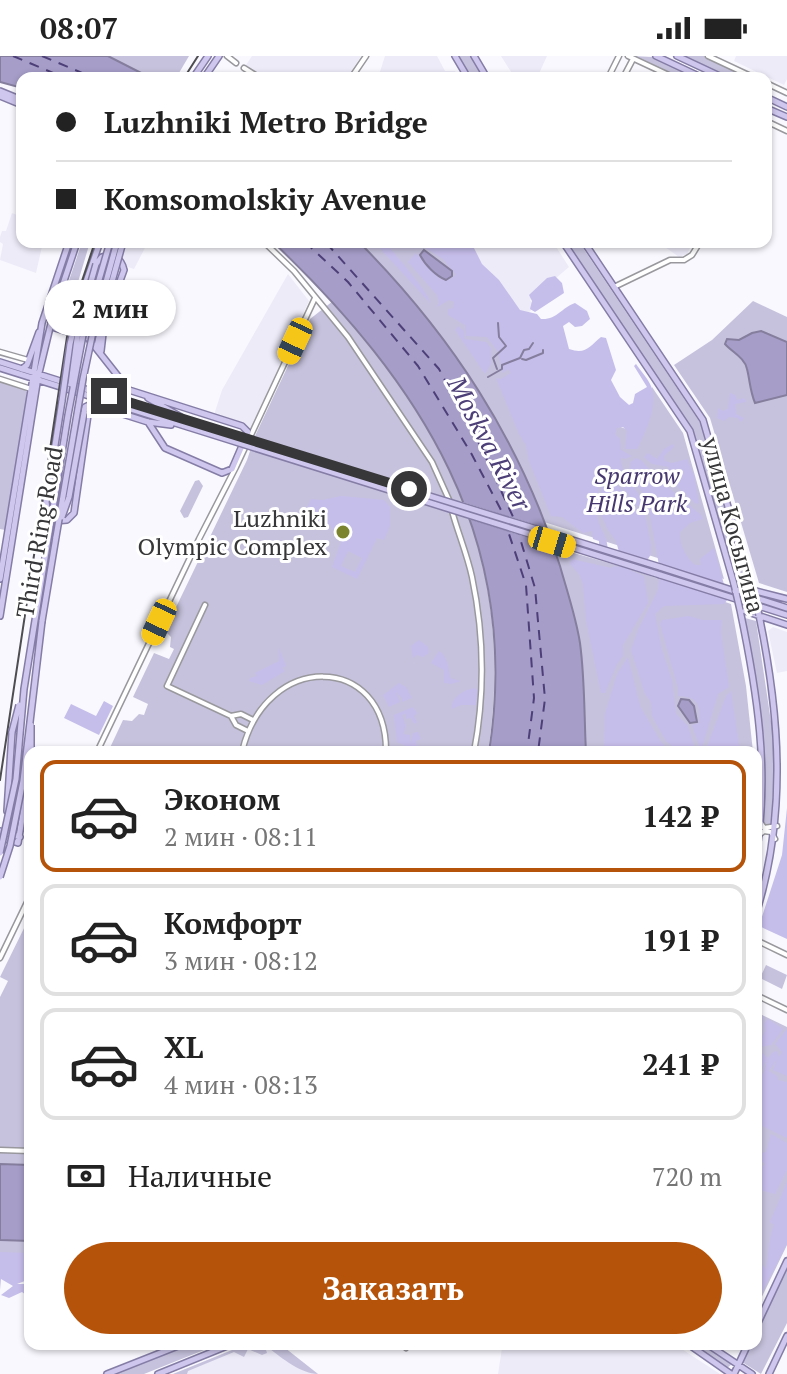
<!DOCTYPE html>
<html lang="ru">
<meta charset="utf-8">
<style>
:root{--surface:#fff;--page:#f6f6f6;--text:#222;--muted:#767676;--line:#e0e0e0;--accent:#b45309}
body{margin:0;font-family:"PT Serif",serif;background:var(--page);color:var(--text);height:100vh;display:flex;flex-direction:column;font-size:30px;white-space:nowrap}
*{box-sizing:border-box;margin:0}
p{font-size:26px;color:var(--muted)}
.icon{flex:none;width:44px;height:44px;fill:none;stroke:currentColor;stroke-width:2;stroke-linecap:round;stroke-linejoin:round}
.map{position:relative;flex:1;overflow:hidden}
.side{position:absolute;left:24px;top:690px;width:738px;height:604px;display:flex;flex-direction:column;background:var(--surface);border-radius:16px;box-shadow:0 2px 6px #0004}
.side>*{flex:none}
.hud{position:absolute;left:16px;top:16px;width:756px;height:176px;border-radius:16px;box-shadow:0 2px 6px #0004;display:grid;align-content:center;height:176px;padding:0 40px;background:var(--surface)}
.end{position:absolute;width:36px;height:36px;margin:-18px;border:10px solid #373739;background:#fff;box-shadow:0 0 0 4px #fff}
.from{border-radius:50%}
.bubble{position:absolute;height:56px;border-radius:28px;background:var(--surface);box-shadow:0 2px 6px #0004;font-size:26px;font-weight:700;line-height:56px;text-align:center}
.car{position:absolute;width:24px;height:48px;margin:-24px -12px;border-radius:10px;box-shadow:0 0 6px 2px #0007;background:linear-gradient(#f5c518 24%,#345 0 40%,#f5c518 0 76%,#345 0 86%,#f5c518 0)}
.hud b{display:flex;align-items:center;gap:28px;height:76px;font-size:30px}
.hud b+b{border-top:2px solid var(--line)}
.hud i{width:20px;height:20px;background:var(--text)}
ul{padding:14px 0 0;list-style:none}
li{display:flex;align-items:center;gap:24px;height:112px;margin:0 16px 12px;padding:0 24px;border:4px solid var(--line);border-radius:16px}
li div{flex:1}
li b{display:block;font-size:30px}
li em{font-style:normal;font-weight:700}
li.selected{border-color:var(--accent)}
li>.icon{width:72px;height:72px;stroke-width:1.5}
.pay{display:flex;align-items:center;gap:20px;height:88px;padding:0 40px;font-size:30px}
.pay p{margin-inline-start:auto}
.action{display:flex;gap:16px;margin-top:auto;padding:16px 40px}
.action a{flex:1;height:92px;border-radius:48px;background:var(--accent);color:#fff;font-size:32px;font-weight:700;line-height:92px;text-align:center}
.status{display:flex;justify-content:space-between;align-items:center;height:56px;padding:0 40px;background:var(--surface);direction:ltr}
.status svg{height:22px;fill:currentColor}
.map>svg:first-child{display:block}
</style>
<div class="status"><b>08:07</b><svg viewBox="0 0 49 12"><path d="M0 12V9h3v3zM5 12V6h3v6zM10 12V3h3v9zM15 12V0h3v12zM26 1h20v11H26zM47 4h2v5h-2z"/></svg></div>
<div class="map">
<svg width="787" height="1318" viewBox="0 0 787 1318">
<rect width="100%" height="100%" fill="#f9f8fe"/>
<path fill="#edebf8" d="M252 0H361L347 22H264L246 9Z
M385 0H437L445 15H455L459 22H378Z
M501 0H547L537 22H515Z
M736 0H787V23L784 29 734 5Z
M12 157 22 161V186H43L36 217 0 204 3 188 0 186V181L2 175H6Z
M126 186H148L134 213 125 210 121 203Z
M471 186H553L569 211 530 244 535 251 522 262 480 208Z
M658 186H693L687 198 679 201Z
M288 218 309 245 251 372 214 359 222 334Z
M773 571 787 576V615L777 617 768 575Z
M247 1288H280L318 1318H173Z
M517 1288 669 1290 674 1288 720 1318H498L502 1292 515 1291Z"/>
<path fill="#c6c2dd" d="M108 0H189L176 22H151Z
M459 0H472L484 22H472Z
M633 0 652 1 697 22H678Z
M684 0H704L751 22H732Z
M82 186H90L66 266 59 265V254Z
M359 186H471L480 208 615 369 629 374 639 367 652 331 683 377 724 523 544 466C504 359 439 267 359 186Z
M566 186H579L701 368 746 525 734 522 691 371Z
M333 245C451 379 516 514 488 696H108L123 664 132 665 139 658 144 659 148 648 133 641 154 597 169 603 174 593 170 591 171 581 165 575 167 570 247 404 255 380 310 263Z
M753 245 787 261V536L759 527 710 362 674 309 712 284Z
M0 324 23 332 27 336 8 471 5 474 0 473Z
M199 424 203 430 188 461 184 462 180 455 195 425Z
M553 491 633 514 731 548 746 630 753 696H586L580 586Z
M745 562 756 565 774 686 776 710 773 770 763 771 765 725 763 687Z
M30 860V1109L0 1108V941L8 925 0 921Z
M766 909 787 919 782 933 760 922Z
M756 956 787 971V1189L756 1253Z
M0 1184 30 1185V1223H0Z
M787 1211V1267L761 1318 742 1306 751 1288H756V1277Z
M191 1288H219L144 1318H116Z
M247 1288H264L267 1297 262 1299 248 1293 244 1301 234 1296 188 1315 187 1318H173Z
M273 1288H280L318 1318C302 1318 281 1302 269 1292Z
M691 1288H704L732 1308 727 1312Z"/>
<path fill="#c6beea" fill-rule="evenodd" d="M374 186H385C394 198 429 236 430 247Z
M416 186H471L482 208 499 224 520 254 537 258 541 263C557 264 561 252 575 247L587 255 590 263 582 270 575 271 569 266 563 270 569 293C586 299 590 290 601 281L606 282 616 314 611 324 620 341 629 349 633 347 635 338 647 331 634 310 636 308C641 315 648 323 651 330 659 349 645 377 637 393H625L627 375 623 371 617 372 615 378 620 383 621 394 632 400 625 403 621 402C621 424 641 433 646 455L636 449 609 413 603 415C599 425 596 449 597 460 599 473 610 483 607 496L596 495V489H599V485L593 483 592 475 583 477 562 461 551 460 529 405 526 389 519 378 496 322 501 323 511 317 508 313 503 317 498 296 487 281 466 280 465 269 448 259V253L453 252 454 246 449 244 437 251 439 246 437 239 408 206 416 197 439 222 446 225 456 219 443 203Z
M555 220 562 227 564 237 535 256 530 253 532 245 529 239 547 222Z
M458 270 464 275 465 283 486 286 491 292V308L485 318 455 274Z
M730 337 735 339 737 344 744 342 746 346 735 348 736 358 744 362 741 366 738 362 729 361 724 365 717 362 718 352 723 355 728 353Z
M673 388 674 391 664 400 665 405 672 407 687 403 694 419 699 448 695 447 668 422 666 418 669 411 652 408 644 401 648 397 657 403 664 393Z
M636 402 641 404 656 421 701 459 703 463 690 467 680 476C679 488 686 502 695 509H701L700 503 714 492 728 543 724 548 664 550 655 558 662 594 672 624 676 658 688 670 696 696H679L666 685 652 660 651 646 645 638 631 594 638 574 658 534 660 515 649 454 643 437 629 419 631 406Z
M607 416 635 451 645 459 651 489V498L647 505 632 501 630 514 644 520 648 547 623 589V600L617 608 605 637H601L586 564 583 528 579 518 570 508 572 503 611 512 615 510 619 511 622 507 616 485 608 474 598 452C600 444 604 420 607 416Z
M341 440 384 444 390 451V470L384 484 377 482 357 523 332 511 341 486C333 471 325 460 306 466L302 462 311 443 322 444ZM348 495 362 502 355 516 341 510Z
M689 560 703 564H722L721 577 729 631 718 638 701 695 692 669 699 667C701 648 698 641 678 640V632L660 568 662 564Z
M419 584 428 591 429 597 423 601 417 599 413 602 411 590Z
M279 592 286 610 282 612 285 615 262 629 249 625 250 622 257 620 255 617 279 605Z
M439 595C447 599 449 613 450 622L461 625 451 628 444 627V614L431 607Z
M628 601 640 650 661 686 670 696H604L605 658 617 618Z
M399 627 406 631 412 642 402 646V642L396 636 400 646 389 651 383 639Z
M474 632 478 634 476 649H461L452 653C450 642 464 634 474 632Z
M731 635 740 696H705L726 640Z
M104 645 113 650 99 679 64 662 71 648 96 660Z
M413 651 417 657 414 660 417 666 414 668 411 662 406 663V658L402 659 406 670 403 678 410 679V688L413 677 418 676 421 683 416 685 418 695 397 686 394 659Z
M787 752V883L759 870 782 799Z
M756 956 762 960 763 963 757 966 762 972 760 984 765 975 764 967 768 963 783 973 771 989 760 991 759 985 757 993 768 1002 762 1013 756 1009Z
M787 973V1020L773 1014 777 1003 769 1015 777 1020 778 1024 787 1026V1082L756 1067V1014L763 1018C766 1010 768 996 777 995L779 1001 782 996 775 988Z
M771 1078 787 1087V1114L775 1138 756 1133V1110L760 1112 765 1108 762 1105 756 1107V1098L766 1096Z
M787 1126V1188L760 1240C753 1232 757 1226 761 1217L758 1211 760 1207 767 1213C766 1209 771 1173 774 1169L770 1166Z
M0 1196 30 1197V1223L17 1228H30V1242L29 1237 26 1239 22 1236 9 1242 1 1239 13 1230 1 1223 0 1234Z"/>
<path fill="#a69dc8" stroke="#857e9d" stroke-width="2" d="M0 0H108L151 22H22V32L0 26Z
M273 186H359C452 280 520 384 560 510 567 535 576 561 580 587 585 624 584 659 586 696H489C523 482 420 326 273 186Z
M424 194 452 215V220L446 224C436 220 425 209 420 199Z
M761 275 787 286V339L755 347C750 335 750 325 747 313 745 302 732 296 725 288L727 283 739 284 752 277Z
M681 643 689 644 694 650 697 666 690 667 678 650Z
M0 1108 30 1109V1185L0 1184Z"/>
<path fill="#f9f8fe" d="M459 445 552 474 558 491 466 462Z"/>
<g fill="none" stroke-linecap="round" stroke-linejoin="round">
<path stroke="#857e9d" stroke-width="2" d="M522 303 526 304 543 297V294
M497 313 493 302 506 290 499 281 498 267
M488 321 502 313V309L520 302 524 294 529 293 533 287"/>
<path stroke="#4d3f77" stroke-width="2" stroke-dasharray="10 8" stroke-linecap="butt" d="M13 0 65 22
M42 0 94 22
M305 186 348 226 418 310 471 397 501 454 526 529 534 642 527 696
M329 186V190L439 313 481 391 514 463
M516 469 535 532 545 643 538 696"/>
<defs>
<path id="minor" d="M227 0 236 7
M628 0 675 22
M708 0 755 22
M244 12 260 22
M351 22 366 0
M608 22 619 0
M623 22 633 3
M766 27 787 37
M766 65 787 75
M264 186 294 215 348 281 432 406 450 446
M614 231 670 204H684L692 199 700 186
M0 296 28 304
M0 323 31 333
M452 455C458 477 467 498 472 521 484 578 485 638 474 696
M205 549 167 630 231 660
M248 675 236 669 231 660 241 658 253 664
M97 696 199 483 236 411 315 242
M242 696C265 595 387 596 386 696
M761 767 764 772 777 770
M759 779 764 775 771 776 775 783
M756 884 787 899
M0 902 30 840
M756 939 787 954
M0 1094 30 1095
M406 1292 409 1288"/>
<path id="major" d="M455 0 468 22
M474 0 487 22
M656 0 703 22
M677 0 724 22
M193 22 208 0
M204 22 219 0
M0 35 22 44
M0 40 22 49
M766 41 787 51
M766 52 787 61
M563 186 690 375 734 528
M584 186 703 364 752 534
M96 208 102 201C113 197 121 202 124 214L104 269 101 295
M83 234 100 186
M51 267 55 272 88 282 129 334 242 370 248 376 232 413 222 417 165 392 148 366
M97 290 108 240
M0 306 196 368
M0 312 188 371
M22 313 27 309 39 276
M148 342 181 361
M62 345 46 446 48 459 55 465 67 464 74 457 88 359 93 352 104 351
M84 357 85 351 91 348 148 366 171 369
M660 511 787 552
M660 519 787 559
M0 523 42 267 69 186
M744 532 787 543
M740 554C757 635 770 716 756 799
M745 555 787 569
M0 560 38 321 54 255 77 186
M42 565 56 481
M7 755 12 676
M0 775 20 781
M0 781 18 787 30 714
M756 858C787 758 780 660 759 559
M756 1271 787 1205
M688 1288 731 1318
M707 1288 752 1318
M107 1318 183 1288
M158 1318 232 1288
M734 1318 748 1288
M769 1318 787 1280"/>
</defs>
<use href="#minor" stroke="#99989d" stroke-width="7"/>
<use href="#major" stroke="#857da6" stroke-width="8"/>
<use href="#minor" stroke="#fff" stroke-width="4"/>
<use href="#major" stroke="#cfc7ed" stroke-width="5"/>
<path stroke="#4e4e51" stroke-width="2" d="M184 22 198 0
M0 724 67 281 78 237 95 186"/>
<defs>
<path id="major-bridge" d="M108 240 123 186
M71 328 79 268 96 208
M62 345 70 288 83 234
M196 368 660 511
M188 371 660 519
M62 461 69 441 84 357
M56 481 83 323 96 262 117 186
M734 528 740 554
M752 534 759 559
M735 535 747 534 757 553
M749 556 757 553
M31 669V696
M12 676 19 649
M0 797 16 723 24 633 68 359 83 279 110 186
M0 821 10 790 23 725 42 565"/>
</defs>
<use href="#major-bridge" stroke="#857da6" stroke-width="8" stroke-linecap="butt"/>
<use href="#major-bridge" stroke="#cfc7ed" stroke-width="5"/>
</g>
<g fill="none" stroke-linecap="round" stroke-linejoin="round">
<path stroke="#373739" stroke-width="10" d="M109 340 409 433"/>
</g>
<circle fill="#7c832e" stroke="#fff" stroke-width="3" cx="343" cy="476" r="8"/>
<g text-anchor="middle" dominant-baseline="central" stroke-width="6" stroke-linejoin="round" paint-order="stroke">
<g font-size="24" font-style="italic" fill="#473970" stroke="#fff">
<text x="637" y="419">Sparrow<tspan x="637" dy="28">Hills Park</tspan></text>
</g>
<g font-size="24" fill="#373739" stroke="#fff" text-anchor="end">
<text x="327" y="462">Luzhniki<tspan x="327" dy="28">Olympic Complex</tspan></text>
</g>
<g font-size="24" fill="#373739" stroke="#fff">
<text transform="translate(734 469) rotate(75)">улица Косыгина</text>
<text transform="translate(39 476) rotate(-80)">Third Ring Road</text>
</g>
<g font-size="26" font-style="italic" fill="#4d3f77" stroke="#fff">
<text transform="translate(490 387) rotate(62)">Moskva River</text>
</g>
</g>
</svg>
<i class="end from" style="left:409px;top:433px"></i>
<i class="end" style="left:109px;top:340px"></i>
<div class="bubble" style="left:44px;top:224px;width:132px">2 мин</div>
<i class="car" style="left:295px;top:285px;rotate:205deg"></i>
<i class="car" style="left:552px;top:486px;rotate:107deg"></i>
<i class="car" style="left:159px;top:566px;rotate:205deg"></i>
<div class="hud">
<b><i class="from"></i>Luzhniki Metro Bridge</b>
<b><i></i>Komsomolskiy Avenue</b>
</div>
<section class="side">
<ul>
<li class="selected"><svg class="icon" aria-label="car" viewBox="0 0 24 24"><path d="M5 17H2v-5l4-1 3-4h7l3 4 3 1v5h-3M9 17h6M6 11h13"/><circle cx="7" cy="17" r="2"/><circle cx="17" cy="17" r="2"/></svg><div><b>Эконом</b><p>2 мин · 08:11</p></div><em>142 ₽</em></li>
<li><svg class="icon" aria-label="car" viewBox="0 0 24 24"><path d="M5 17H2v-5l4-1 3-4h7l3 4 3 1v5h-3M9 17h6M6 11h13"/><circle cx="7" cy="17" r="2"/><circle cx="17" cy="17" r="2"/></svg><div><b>Комфорт</b><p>3 мин · 08:12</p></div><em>191 ₽</em></li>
<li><svg class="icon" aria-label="car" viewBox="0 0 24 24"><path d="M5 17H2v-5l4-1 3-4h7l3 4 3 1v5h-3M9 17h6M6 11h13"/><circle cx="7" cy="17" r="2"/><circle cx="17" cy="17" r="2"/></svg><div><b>XL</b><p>4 мин · 08:13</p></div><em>241 ₽</em></li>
</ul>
<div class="pay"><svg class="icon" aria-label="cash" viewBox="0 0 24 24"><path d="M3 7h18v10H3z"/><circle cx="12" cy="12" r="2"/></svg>Наличные<p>720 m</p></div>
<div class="action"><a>Заказать</a></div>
</section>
</div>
